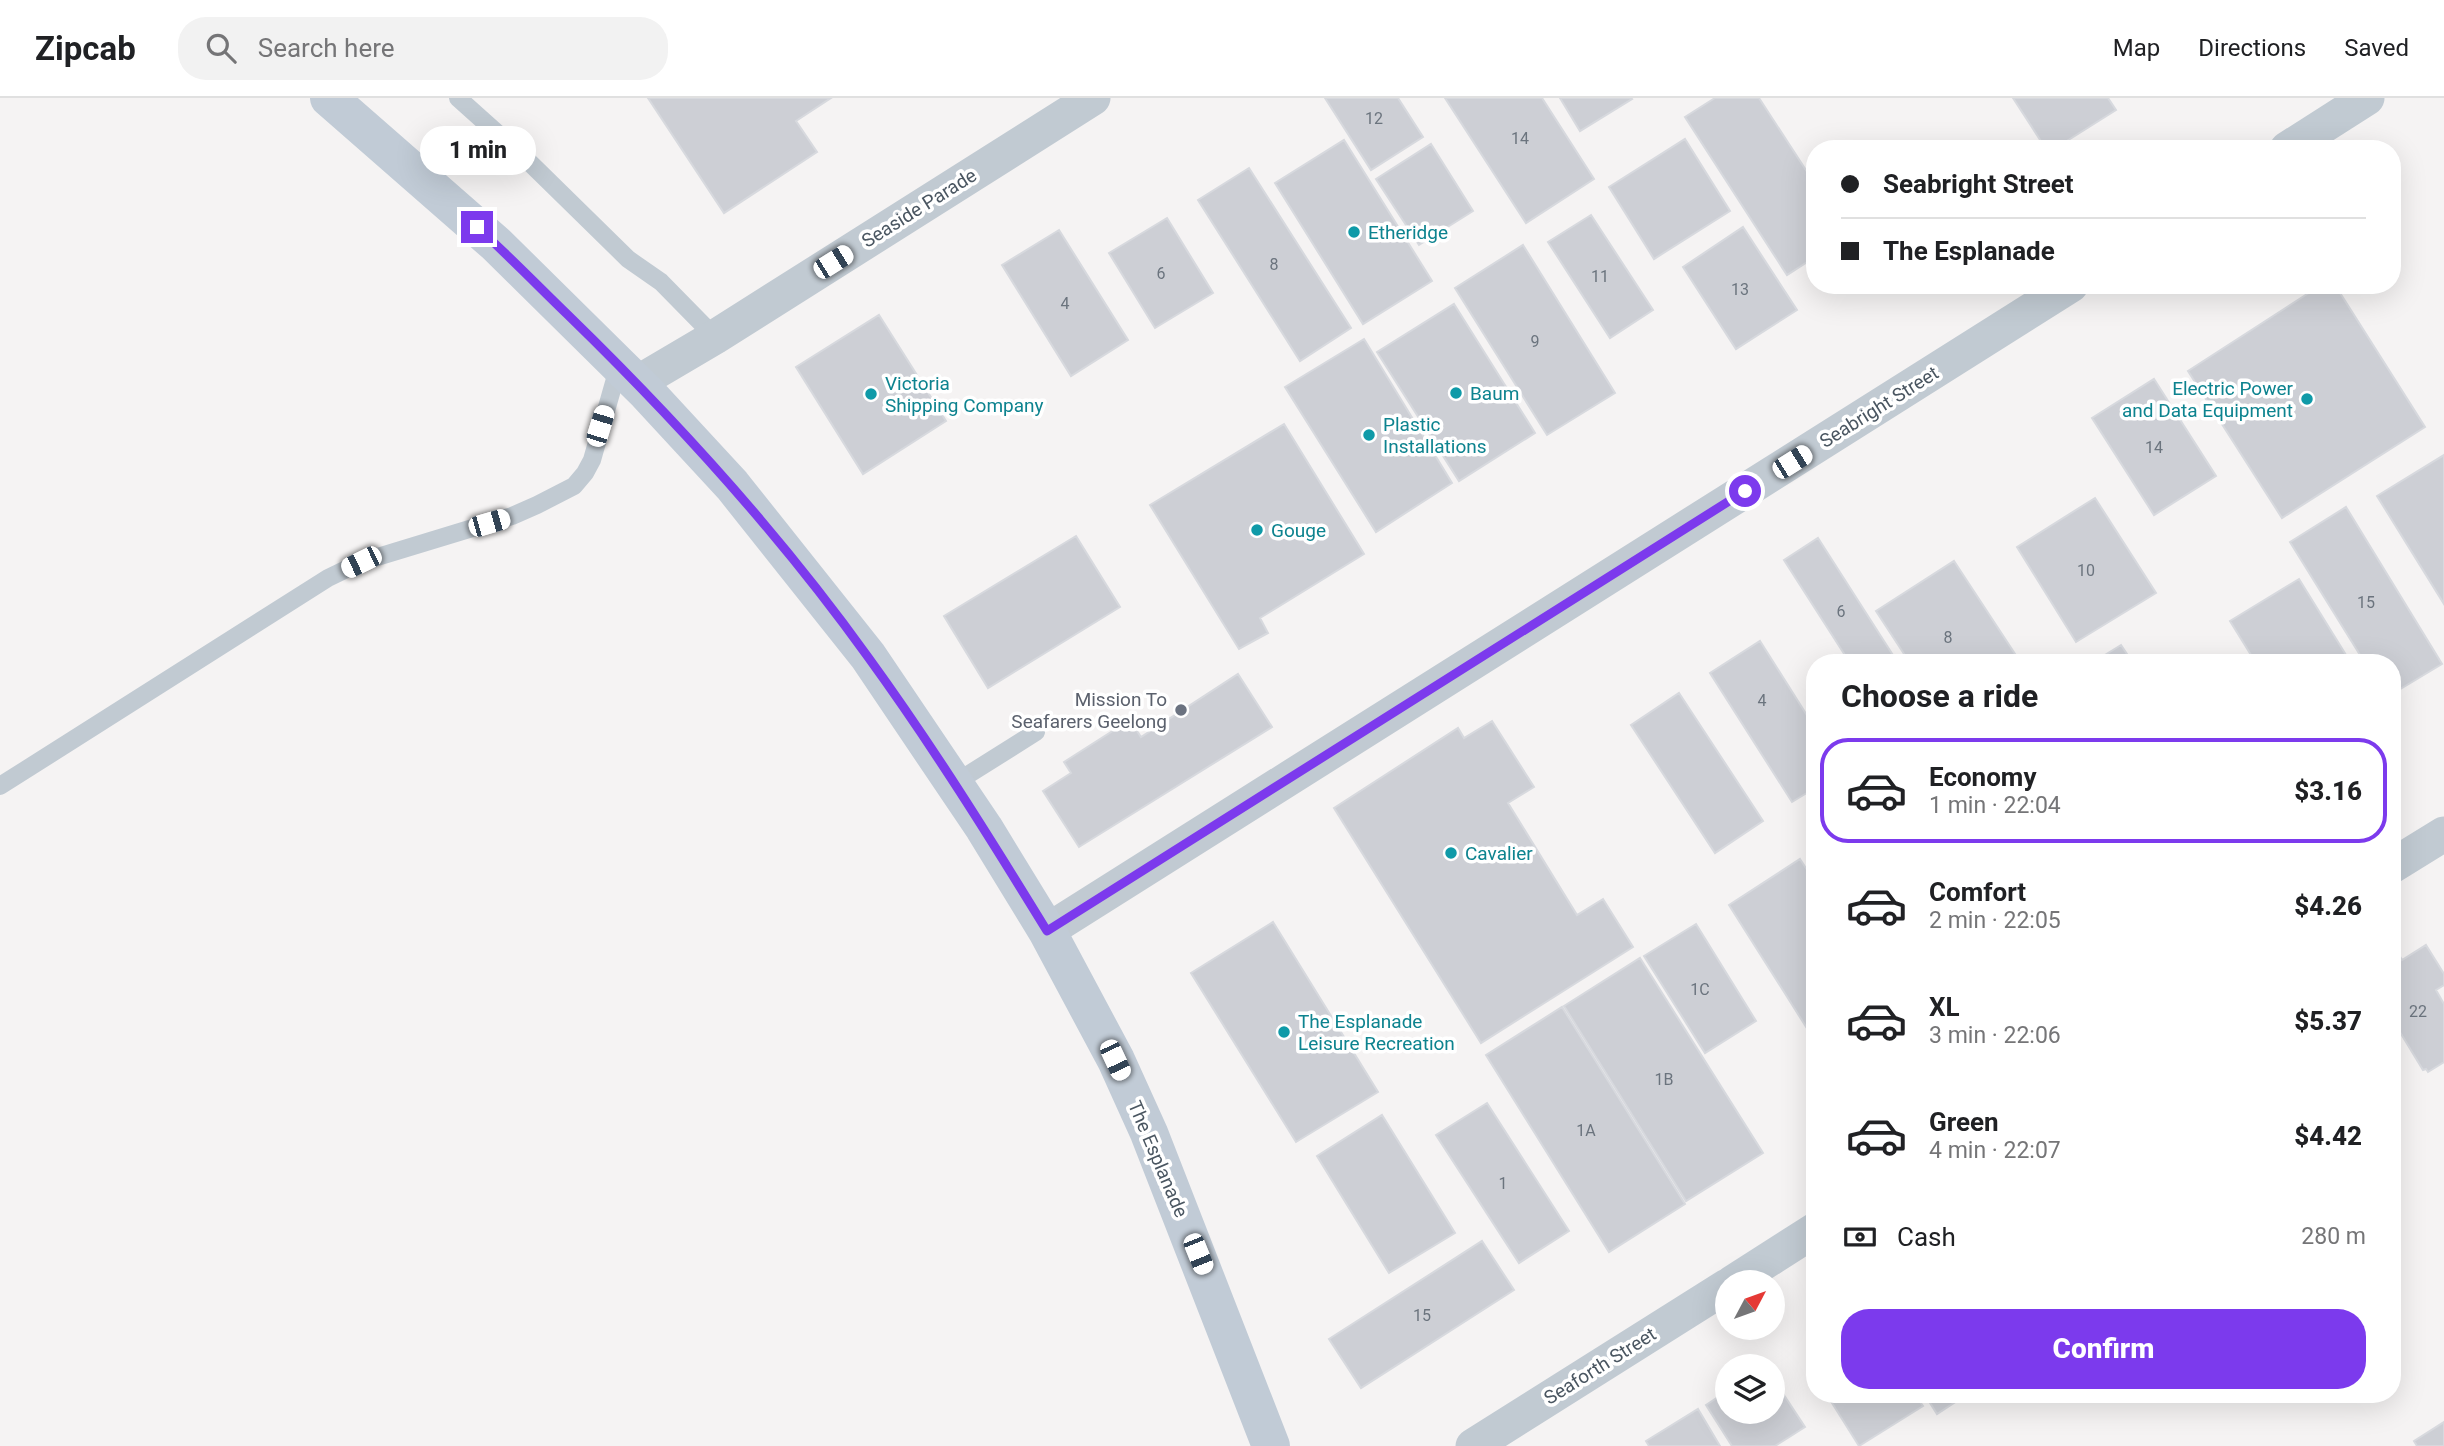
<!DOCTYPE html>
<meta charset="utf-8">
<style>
:root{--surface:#fff;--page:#f2f2f2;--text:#202124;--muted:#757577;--line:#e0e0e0;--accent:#7c3aed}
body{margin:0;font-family:Roboto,sans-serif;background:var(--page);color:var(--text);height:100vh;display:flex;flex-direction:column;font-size:26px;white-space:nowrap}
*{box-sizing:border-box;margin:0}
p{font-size:23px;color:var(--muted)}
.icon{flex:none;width:38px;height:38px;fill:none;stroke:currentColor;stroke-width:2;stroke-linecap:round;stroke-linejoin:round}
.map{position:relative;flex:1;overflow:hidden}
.details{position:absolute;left:1806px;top:556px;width:595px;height:749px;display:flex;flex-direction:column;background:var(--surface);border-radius:28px;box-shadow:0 7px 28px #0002}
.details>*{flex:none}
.guide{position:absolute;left:1806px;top:42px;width:595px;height:154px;border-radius:28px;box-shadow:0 7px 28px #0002;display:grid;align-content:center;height:154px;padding:0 35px;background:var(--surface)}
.needle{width:46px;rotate:49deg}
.fabs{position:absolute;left:1715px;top:1172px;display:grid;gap:14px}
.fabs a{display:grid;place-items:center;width:70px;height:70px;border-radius:50%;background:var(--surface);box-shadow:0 7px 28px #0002;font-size:35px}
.end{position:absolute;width:32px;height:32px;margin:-16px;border:9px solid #7c3aed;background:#fff;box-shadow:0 0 0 4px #fff}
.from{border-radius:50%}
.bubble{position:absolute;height:49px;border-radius:24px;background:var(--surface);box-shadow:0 7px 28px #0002;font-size:23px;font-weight:800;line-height:49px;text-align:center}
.car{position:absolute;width:21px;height:42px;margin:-21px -10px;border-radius:9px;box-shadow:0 0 5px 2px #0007;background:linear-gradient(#fff 24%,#345 0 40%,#fff 0 76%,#345 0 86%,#fff 0)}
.guide b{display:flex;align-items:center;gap:24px;height:66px;font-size:26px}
.guide b+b{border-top:2px solid var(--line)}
.guide i{width:18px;height:18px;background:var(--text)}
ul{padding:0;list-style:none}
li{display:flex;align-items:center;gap:21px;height:105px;margin:0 14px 10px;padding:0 21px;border:4px solid transparent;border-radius:28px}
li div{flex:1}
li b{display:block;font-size:26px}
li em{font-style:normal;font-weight:800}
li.current{border-color:var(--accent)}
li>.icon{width:63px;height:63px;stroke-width:1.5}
h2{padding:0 35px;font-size:32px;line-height:84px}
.pay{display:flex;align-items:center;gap:18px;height:77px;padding:0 35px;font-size:26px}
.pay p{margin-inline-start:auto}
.primary-button{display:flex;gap:14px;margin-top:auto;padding:14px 35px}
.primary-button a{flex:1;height:80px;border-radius:28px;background:var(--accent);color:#fff;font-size:28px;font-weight:800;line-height:80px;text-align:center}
header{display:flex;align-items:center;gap:42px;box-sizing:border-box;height:98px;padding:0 35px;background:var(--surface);border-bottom:2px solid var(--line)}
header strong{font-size:33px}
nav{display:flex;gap:38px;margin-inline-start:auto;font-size:24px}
.search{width:490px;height:63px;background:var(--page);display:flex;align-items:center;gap:18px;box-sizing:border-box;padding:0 24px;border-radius:28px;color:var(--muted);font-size:26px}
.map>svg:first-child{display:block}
</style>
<header>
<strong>Zipcab</strong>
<div class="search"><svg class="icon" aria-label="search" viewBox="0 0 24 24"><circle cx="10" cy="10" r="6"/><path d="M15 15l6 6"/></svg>Search here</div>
<nav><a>Map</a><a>Directions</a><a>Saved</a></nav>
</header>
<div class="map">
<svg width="2444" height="1348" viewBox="0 0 2444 1348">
<rect width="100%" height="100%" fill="#f5f3f3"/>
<path fill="#cdcfd5" stroke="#d7d9de" stroke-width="2" d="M648 0H831L796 23 817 54 724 115Z
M1325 0H1398L1423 39 1371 72Z
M1445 0H1542L1594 81 1526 125Z
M1560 0H1631L1632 1 1580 33Z
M1715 0H1759L1815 86V159L1787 177 1685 19Z
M2013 0H2108L2116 12 2054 51H2046Z
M1685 41 1730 113 1654 161 1609 89Z
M1344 42 1432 183 1363 226 1275 85Z
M1431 46 1473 113 1419 147 1376 81Z
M1249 70 1351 230 1300 263 1198 102Z
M1591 117 1653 212 1610 240 1548 144Z
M1167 120 1213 195 1155 230 1109 155Z
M1743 129 1797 212 1736 251 1683 169Z
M1059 132 1128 242 1071 278 1002 167Z
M1523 147 1615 295 1547 337 1455 190Z
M2321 187H2335L2425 329 2282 420 2188 273Z
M1454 206 1535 335 1459 383 1377 254Z
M879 217 946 323 863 376 796 269Z
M1364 241 1452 385 1376 434 1285 289Z
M2154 281 2216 378 2154 417 2092 320Z
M1284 326 1364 456 1260 520 1268 535 1239 551 1150 407Z
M2444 357V506L2377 398Z
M2095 400 2156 495 2076 544 2017 449Z
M2346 409 2442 566 2392 596V565H2365L2290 444Z
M1076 438 1120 509 988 590 944 518Z
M1818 440 1898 565H1850L1784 462Z
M1954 463 2021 565H1910L1876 513Z
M2299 481 2351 565H2256L2230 523Z
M1760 543 1815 630V690L1792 704 1710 575Z
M2121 547 2133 565H2092Z
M1238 576 1272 629 1079 749 1043 693 1071 675 1064 664 1130 622 1141 639Z
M1679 595 1763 723 1715 755 1631 627Z
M1492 623 1534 689 1508 705 1577 817 1603 801 1633 849 1481 945 1334 710 1458 630 1464 640Z
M1800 761 1815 784V943L1729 807Z
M1273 824 1378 994 1296 1044 1191 875Z
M1696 826 1756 923 1705 955 1644 858Z
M2426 847 2444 876V887L2436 892 2444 906V964L2428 974 2426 971 2423 972 2392 921V858L2398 855 2402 862Z
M1640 860 1763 1055 1686 1103 1564 908Z
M1562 909 1685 1106 1609 1154 1486 957Z
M1487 1005 1569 1133 1519 1165 1436 1037Z
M1382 1017 1455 1135 1389 1175 1317 1058Z
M1482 1143 1514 1192 1361 1290 1329 1241Z
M1776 1285 1805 1329 1775 1348H1732L1706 1307 1727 1293V1314H1773V1288Z
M1827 1297H1915L1923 1308 1859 1348Z
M1925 1297H1966L1937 1316Z
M1698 1311 1720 1348H1649L1646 1343Z
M2444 1324V1348H2417L2414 1343Z"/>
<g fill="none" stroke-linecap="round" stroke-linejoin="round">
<path stroke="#c1cad2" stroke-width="18" d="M458 0 525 60 628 161 661 184 715 239
M955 685 1036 634
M0 688 328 480 361 464 512 418 537 407 574 388 585 375 592 362 619 267"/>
<path stroke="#c1cad2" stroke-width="35" d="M2287 51 2367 0
M637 285 715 239 1093 0
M2392 768 2444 736
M1047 833 2071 187
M1732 1185 1815 1132
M1473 1348 1727 1188"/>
<path stroke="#c1cbd6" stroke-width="38" d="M329 0 496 146 647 295 732 387 868 558 984 730 1047 833 1116 962 1149 1035 1271 1348"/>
</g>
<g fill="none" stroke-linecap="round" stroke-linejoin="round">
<path stroke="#7c3aed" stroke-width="9" d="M477 129C508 157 538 188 568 217 677 323 779 435 868 559 932 647 990 740 1047 833L1745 393"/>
</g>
<g fill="#0f9aa8" stroke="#fff" stroke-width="2.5">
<circle cx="1354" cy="134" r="7"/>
<circle cx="1456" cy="295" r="7"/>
<circle cx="871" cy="296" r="7"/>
<circle cx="2307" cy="301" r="7"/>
<circle cx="1369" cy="337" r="7"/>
<circle cx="1257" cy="432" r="7"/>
<circle cx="1451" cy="755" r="7"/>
<circle cx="1284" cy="934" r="7"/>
</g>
<circle fill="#6b7280" stroke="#fff" stroke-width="2.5" cx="1181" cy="612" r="7"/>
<g text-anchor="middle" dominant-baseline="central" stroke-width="7" stroke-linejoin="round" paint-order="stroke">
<g font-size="16" fill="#6b747e">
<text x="1374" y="20">12</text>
<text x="1520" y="40">14</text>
<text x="1274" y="166">8</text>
<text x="1161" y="175">6</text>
<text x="1600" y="178">11</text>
<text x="1740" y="191">13</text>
<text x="1065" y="205">4</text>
<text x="1535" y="243">9</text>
<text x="2154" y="349">14</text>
<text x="2086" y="472">10</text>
<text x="2366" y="504">15</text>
<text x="1841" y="513">6</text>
<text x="1948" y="539">8</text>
<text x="1762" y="602">4</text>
<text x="1700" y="891">1C</text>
<text x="2418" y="913">22</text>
<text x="1664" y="981">1B</text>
<text x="1586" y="1032">1A</text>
<text x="1503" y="1085">1</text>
<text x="1422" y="1217">15</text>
</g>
<g font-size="19" fill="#4a5661" stroke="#fff">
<text transform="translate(919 110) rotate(-32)">Seaside Parade</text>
<text transform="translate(1879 309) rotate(-32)">Seabright Street</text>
<text transform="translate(1158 1061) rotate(67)">The Esplanade</text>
<text transform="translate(1600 1268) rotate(-32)">Seaforth Street</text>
</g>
<g font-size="19" fill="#0d838f" stroke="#fff" text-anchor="start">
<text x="1368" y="134">Etheridge</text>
<text x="885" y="285">Victoria<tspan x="885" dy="22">Shipping Company</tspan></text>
<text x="2293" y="290" text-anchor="end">Electric Power<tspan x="2293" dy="22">and Data Equipment</tspan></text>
<text x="1470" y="295">Baum</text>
<text x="1383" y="326">Plastic<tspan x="1383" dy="22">Installations</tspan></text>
<text x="1271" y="432">Gouge</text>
<text x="1465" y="755">Cavalier</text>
<text x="1298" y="923">The Esplanade<tspan x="1298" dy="22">Leisure Recreation</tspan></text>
</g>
<g font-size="19" fill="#5b616d" stroke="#fff" text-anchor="end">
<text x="1167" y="601">Mission To<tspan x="1167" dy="22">Seafarers Geelong</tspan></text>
</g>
</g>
</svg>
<div class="fabs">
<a><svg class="needle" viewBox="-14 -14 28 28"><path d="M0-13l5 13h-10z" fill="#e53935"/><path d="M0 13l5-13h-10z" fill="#757577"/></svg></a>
<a><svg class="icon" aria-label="layers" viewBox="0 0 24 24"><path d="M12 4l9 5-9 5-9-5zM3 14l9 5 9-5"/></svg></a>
</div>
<i class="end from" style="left:1745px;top:393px"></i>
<i class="end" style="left:477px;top:129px"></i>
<div class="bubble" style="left:420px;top:28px;width:116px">1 min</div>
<i class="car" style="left:833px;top:164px;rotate:58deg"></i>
<i class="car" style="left:600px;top:328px;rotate:17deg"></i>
<i class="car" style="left:1792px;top:364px;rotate:58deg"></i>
<i class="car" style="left:489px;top:425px;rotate:74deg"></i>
<i class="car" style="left:361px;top:464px;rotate:244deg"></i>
<i class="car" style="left:1115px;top:962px;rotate:155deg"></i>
<i class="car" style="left:1198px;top:1156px;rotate:158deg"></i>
<div class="guide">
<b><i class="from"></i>Seabright Street</b>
<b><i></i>The Esplanade</b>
</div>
<section class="details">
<h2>Choose a ride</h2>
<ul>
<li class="current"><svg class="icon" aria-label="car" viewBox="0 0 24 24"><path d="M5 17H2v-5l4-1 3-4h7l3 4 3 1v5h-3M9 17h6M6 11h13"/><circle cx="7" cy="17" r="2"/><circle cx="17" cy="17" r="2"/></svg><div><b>Economy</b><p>1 min · 22:04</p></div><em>$3.16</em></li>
<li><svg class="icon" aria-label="car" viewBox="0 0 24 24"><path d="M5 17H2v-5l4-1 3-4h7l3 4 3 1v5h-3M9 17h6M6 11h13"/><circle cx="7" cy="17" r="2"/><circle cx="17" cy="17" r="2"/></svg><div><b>Comfort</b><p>2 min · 22:05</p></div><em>$4.26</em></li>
<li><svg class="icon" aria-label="car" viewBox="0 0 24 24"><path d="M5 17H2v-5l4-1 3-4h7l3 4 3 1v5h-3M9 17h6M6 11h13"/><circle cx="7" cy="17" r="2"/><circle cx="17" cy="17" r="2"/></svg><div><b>XL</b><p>3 min · 22:06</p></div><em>$5.37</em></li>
<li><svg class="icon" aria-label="car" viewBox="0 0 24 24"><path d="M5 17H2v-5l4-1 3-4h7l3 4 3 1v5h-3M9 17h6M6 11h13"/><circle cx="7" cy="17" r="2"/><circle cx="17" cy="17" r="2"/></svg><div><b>Green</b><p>4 min · 22:07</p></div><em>$4.42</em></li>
</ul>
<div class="pay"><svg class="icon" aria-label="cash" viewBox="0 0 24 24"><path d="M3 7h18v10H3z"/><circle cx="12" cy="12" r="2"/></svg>Cash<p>280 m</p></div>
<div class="primary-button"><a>Confirm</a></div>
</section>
</div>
